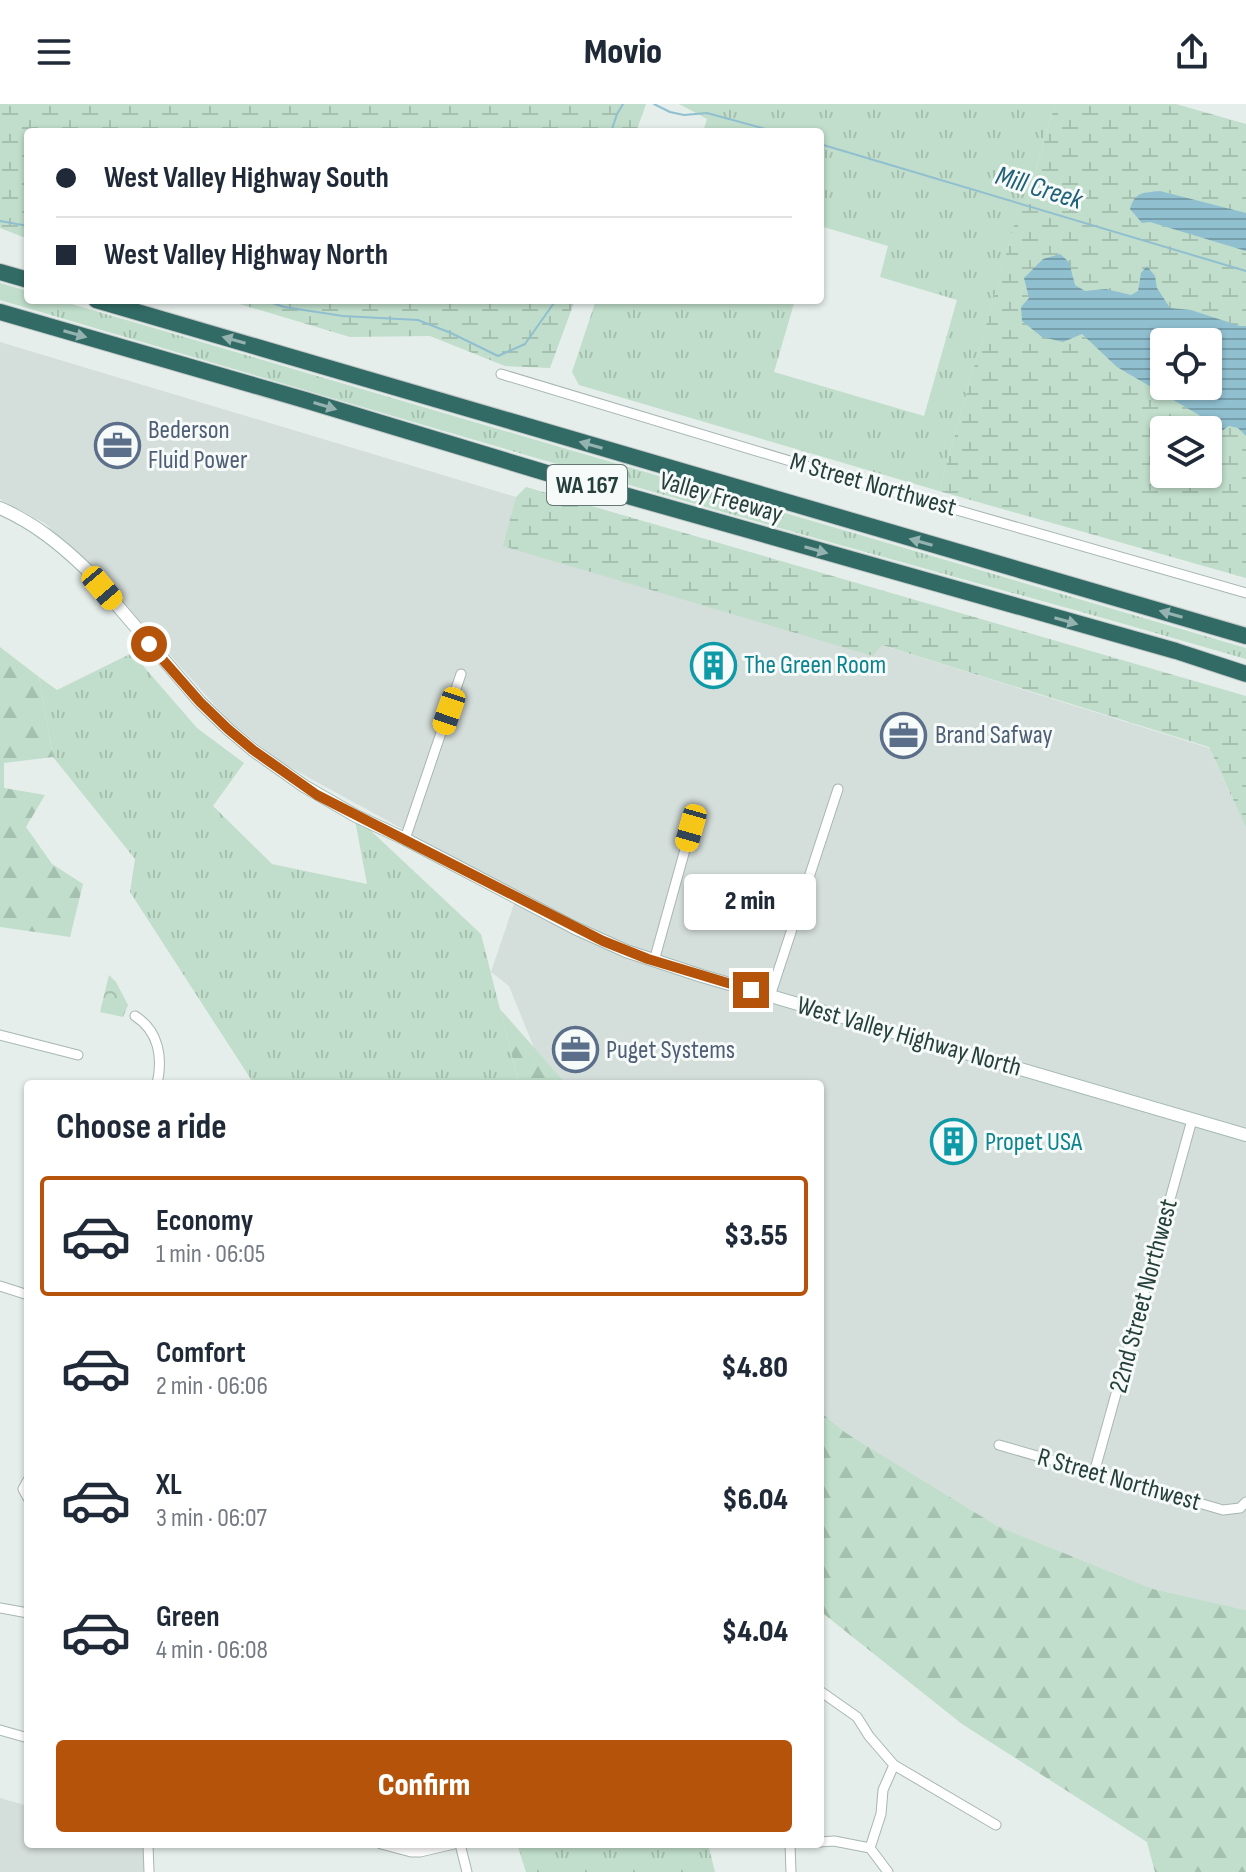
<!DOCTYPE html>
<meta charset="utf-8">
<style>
:root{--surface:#fff;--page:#f6f6f7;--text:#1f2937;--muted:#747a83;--line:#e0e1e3;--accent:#b45309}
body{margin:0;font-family:"Sofia Sans Condensed",sans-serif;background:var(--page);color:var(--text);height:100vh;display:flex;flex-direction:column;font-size:30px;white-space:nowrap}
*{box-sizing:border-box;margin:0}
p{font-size:26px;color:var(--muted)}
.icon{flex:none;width:44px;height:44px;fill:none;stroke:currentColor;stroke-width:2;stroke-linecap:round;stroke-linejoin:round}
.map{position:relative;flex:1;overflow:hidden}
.panel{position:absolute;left:24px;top:976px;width:800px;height:768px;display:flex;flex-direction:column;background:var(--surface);border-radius:8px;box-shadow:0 2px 6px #0004}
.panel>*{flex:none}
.hud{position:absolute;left:24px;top:24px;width:800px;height:176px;border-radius:8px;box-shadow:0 2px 6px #0004;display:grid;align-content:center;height:176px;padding:0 32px;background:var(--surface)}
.tools{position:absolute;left:1150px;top:224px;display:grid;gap:16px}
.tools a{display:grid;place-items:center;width:72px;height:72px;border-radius:8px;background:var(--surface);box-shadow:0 2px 6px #0004;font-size:40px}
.end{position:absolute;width:36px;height:36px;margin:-18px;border:10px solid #b45309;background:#fff;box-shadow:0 0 0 4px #fff}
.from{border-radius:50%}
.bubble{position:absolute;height:56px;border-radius:8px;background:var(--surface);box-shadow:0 2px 6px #0004;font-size:26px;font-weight:800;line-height:56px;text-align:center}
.car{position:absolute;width:24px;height:48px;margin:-24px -12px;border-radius:10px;box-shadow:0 0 6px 2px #0007;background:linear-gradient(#f5c518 24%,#345 0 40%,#f5c518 0 76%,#345 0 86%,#f5c518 0)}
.hud b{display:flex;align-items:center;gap:28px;height:76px;font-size:30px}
.hud b+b{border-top:2px solid var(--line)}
.hud i{width:20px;height:20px;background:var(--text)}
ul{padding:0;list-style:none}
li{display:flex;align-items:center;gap:24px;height:120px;margin:0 16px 12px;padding:0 16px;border:4px solid transparent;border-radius:8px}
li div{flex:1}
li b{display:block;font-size:30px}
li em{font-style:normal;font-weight:800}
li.selected{border-color:var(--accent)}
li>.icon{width:72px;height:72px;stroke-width:1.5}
h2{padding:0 32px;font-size:36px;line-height:96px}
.primary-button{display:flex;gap:16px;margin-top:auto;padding:16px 32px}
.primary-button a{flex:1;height:92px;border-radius:8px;background:var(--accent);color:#fff;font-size:32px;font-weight:800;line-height:92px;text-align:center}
header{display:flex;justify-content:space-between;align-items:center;height:104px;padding:0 32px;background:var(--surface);font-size:36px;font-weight:800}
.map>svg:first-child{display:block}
</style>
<header><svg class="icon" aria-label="menu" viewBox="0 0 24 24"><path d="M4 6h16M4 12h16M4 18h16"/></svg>Movio<svg class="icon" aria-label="share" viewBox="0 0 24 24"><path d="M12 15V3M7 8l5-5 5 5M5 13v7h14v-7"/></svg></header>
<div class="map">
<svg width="1246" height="1768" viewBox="0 0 1246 1768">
<defs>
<pattern id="grass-tufts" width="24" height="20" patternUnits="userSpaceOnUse" patternTransform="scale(2)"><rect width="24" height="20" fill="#c0decb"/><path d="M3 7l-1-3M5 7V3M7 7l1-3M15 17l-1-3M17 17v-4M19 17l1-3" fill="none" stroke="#a5c0af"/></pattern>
<pattern id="forest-firs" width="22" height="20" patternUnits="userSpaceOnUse" patternTransform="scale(2)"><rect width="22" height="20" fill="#c0decb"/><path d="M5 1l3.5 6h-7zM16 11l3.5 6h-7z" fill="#a5c0af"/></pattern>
<pattern id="wetland-marsh" width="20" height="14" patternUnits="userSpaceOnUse" patternTransform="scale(2)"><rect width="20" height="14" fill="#c0decb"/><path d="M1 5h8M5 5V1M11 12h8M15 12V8" fill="none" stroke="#a5c0af"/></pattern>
<pattern id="park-crowns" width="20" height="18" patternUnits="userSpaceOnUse" patternTransform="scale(2)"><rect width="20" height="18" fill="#c0decb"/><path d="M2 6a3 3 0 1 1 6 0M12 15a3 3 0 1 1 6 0" fill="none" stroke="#a5c0af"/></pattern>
<pattern id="water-rules" width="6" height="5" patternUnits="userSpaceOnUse" patternTransform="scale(2)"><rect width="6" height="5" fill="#90bfd0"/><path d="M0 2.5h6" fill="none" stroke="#759daa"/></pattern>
</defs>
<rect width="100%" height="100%" fill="#e5eeeb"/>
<path fill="#d4deda" d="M0 238 516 393 504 442 881 541 1209 644 1246 724V1506L1153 1485 997 1422 846 1329 820 1308V980H577L545 971 509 882 491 868 518 788 282 659 228 616 164 544 46 420 0 395Z
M0 1694 28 1702V1740H148L149 1768H0Z"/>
<path fill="url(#grass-tufts)" d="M679 0H1055L1026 100 1019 105 939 387 579 281 572 268 596 196H795L774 268 924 312 957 196 880 173 888 142 820 122V28H703L707 15Z
M0 179 28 187V196H58L1246 544V555C1101 513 955 473 808 432 538 356 269 275 0 196Z
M132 549 197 624 244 659 213 702 272 760 367 780 354 711 481 830 519 980H254L130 788 135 755 53 653 39 573 57 586Z
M517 1740H708L715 1768H526Z"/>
<path fill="url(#forest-firs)" d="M0 543 39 573 53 653 4 659V684L45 691 26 723 52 760 83 780 70 833 0 823Z
M500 905 566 980H519Z
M820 1308 846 1329 997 1422 1153 1485 1246 1506V1768H1155L1147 1738 962 1620 820 1507Z"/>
<path fill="url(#wetland-marsh)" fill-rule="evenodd" d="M0 0H646L636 28H28V135L0 124Z
M1055 0H1176L1246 20V474L939 387 1019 104 1026 100ZM1164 238H1208V282H1164ZM1164 326H1208V370H1164Z
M226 196H575L550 264 505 262 430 232 350 233Z
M526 383 1246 592V724L1209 643 882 541 873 552 503 442 516 393Z"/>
<path fill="url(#park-crowns)" d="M109 871 116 878 128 901 123 913 100 908Z"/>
<path fill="url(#water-rules)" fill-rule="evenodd" d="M1160 87 1246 109V147L1150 118 1142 119 1130 105C1135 87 1144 89 1160 87Z
M1060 150 1069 158 1075 181 1085 187 1106 185 1131 191 1138 187 1141 169 1147 162 1155 172 1157 184 1170 204 1191 206 1240 222H1246V332L1238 324 1229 322 1220 328 1211 325 1199 311 1117 263 1082 230 1063 238 1042 233 1022 217 1021 203 1029 194 1024 174 1043 155ZM1164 238H1208V282H1164Z"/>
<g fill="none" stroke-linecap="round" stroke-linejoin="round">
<path stroke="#90bfd0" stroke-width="2" d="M654 0 670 8 684 11 707 9 777 28
M611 28 617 10 623 0
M820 40 1246 167
M0 117 28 122
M264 196 284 203 343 212 418 216 451 229 498 252 525 240 556 196"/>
<defs>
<path id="minor" d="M501 270 873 382 1246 489
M405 735 461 570
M654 857 691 724
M770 892 838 685
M135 912C159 927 163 954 157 980
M0 931 78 951
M0 1182 28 1191
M999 1341 1223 1406 1240 1404 1246 1398
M1094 1369 1192 1016
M28 1376 23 1385 28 1394
M0 1504 28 1509
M820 1587 857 1613 869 1632 894 1661 996 1721
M0 1626 28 1634
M820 1738 834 1737 870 1744 888 1768
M148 1740 149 1768
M381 1740 411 1748H420L454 1740
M460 1740 467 1768
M790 1740 791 1768
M870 1744 881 1710 883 1686 894 1661"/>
<path id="secondary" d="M0 404C34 419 60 440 86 465L200 598 228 625 253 646 304 682 356 712 405 735 575 824 626 847 702 872 1246 1031"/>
<path id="motorway" d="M0 168 28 176
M96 196 1246 532
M0 208 305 296 550 370 1176 547 1246 570"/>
</defs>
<use href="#minor" stroke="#a8b6b3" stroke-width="11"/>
<use href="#secondary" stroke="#a4b9b4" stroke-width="14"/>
<use href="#motorway" stroke="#c2c9c8" stroke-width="18"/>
<use href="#minor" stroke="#fff" stroke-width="9"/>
<use href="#secondary" stroke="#fff" stroke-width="12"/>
<use href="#motorway" stroke="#326b65" stroke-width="16"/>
</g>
<defs><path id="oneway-solid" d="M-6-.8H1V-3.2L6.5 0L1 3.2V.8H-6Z" transform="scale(2)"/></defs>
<g fill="#94b2af">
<use href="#oneway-solid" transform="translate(75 230) rotate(16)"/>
<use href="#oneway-solid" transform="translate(234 236) rotate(-164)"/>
<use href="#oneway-solid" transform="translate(325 302) rotate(17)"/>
<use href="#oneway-solid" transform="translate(591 341) rotate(-164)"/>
<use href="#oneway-solid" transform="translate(921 438) rotate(-164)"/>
<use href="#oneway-solid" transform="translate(816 446) rotate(16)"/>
<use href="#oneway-solid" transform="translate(1171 510) rotate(-164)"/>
<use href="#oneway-solid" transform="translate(1066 517) rotate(16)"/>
</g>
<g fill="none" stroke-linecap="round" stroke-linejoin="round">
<path stroke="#b45309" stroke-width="10" d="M149 540 200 598 228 625 253 646 317 691 603 837 648 855 751 886"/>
</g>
<defs>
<symbol id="office-ring" viewBox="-11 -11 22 22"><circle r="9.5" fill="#f6faf9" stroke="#5c6f8a" stroke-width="1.5"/><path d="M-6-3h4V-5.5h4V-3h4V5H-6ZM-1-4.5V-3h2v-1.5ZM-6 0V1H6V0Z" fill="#5c6f8a"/></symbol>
<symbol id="building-ring" viewBox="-11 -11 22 22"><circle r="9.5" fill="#f6faf9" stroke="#0f9aa8" stroke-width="1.5"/><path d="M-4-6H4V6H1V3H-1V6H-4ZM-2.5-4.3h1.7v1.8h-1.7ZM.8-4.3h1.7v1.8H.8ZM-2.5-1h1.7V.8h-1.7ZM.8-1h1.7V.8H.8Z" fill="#0f9aa8"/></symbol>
</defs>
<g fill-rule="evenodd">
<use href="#office-ring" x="92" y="316" width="51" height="51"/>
<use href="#building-ring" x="688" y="536" width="51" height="51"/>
<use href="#office-ring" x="878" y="606" width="51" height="51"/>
<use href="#office-ring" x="550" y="920" width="51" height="51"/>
<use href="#building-ring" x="928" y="1012" width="51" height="51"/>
</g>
<g text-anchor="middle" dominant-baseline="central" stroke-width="6" stroke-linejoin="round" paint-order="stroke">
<rect fill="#f6faf9" stroke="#647774" stroke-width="2" x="547" y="361" width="80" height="40" rx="6"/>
<g font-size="24" font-weight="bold" fill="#253f3b">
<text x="587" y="381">WA 167</text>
</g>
<g font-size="26" fill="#4e5e75" stroke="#f6faf9" text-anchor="start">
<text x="148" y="326">Bederson<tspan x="148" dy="30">Fluid Power</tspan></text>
<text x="935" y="631">Brand Safway</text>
<text x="606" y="946">Puget Systems</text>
</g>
<g font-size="26" fill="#253f3b" stroke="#f6faf9">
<text transform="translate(873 381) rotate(16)">M Street Northwest</text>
<text transform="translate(721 394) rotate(16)">Valley Freeway</text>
<text transform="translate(909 933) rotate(16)">West Valley Highway North</text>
<text transform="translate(1144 1192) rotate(-75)">22nd Street Northwest</text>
<text transform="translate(1119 1376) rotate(16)">R Street Northwest</text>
</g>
<g font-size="26" fill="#0d838f" stroke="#f6faf9" text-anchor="start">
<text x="744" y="561">The Green Room</text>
<text x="985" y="1038">Propet USA</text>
</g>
<g font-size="28" font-style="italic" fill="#216179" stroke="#f6faf9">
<text transform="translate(1039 84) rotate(17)">Mill Creek</text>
</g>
</g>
</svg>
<div class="tools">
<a><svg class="icon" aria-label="locate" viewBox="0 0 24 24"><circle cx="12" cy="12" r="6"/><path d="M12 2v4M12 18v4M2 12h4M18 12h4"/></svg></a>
<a><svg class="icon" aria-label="layers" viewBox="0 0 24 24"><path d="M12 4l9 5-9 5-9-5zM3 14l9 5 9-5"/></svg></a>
</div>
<i class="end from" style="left:149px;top:540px"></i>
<i class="end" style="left:751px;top:886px"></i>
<div class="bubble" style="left:684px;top:770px;width:132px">2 min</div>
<i class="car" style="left:102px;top:484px;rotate:140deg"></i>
<i class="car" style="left:449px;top:607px;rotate:199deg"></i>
<i class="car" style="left:691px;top:724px;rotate:196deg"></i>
<div class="hud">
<b><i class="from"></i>West Valley Highway South</b>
<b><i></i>West Valley Highway North</b>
</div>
<section class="panel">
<h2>Choose a ride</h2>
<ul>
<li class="selected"><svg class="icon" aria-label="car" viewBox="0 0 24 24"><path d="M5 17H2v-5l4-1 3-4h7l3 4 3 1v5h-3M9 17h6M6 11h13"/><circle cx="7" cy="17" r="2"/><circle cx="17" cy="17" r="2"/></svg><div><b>Economy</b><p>1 min · 06:05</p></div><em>$3.55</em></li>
<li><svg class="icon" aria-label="car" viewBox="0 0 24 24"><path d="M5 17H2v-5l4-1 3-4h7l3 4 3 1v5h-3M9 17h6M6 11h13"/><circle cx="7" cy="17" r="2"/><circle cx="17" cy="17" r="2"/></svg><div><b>Comfort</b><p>2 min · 06:06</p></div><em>$4.80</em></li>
<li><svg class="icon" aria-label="car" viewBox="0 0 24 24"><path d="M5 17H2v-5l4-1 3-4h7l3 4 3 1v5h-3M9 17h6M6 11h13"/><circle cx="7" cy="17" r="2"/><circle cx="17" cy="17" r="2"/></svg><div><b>XL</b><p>3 min · 06:07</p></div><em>$6.04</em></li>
<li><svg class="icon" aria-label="car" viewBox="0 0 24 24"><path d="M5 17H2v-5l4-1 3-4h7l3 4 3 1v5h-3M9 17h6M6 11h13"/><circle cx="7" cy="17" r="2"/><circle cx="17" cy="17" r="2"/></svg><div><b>Green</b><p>4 min · 06:08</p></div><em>$4.04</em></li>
</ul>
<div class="primary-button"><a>Confirm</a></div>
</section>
</div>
